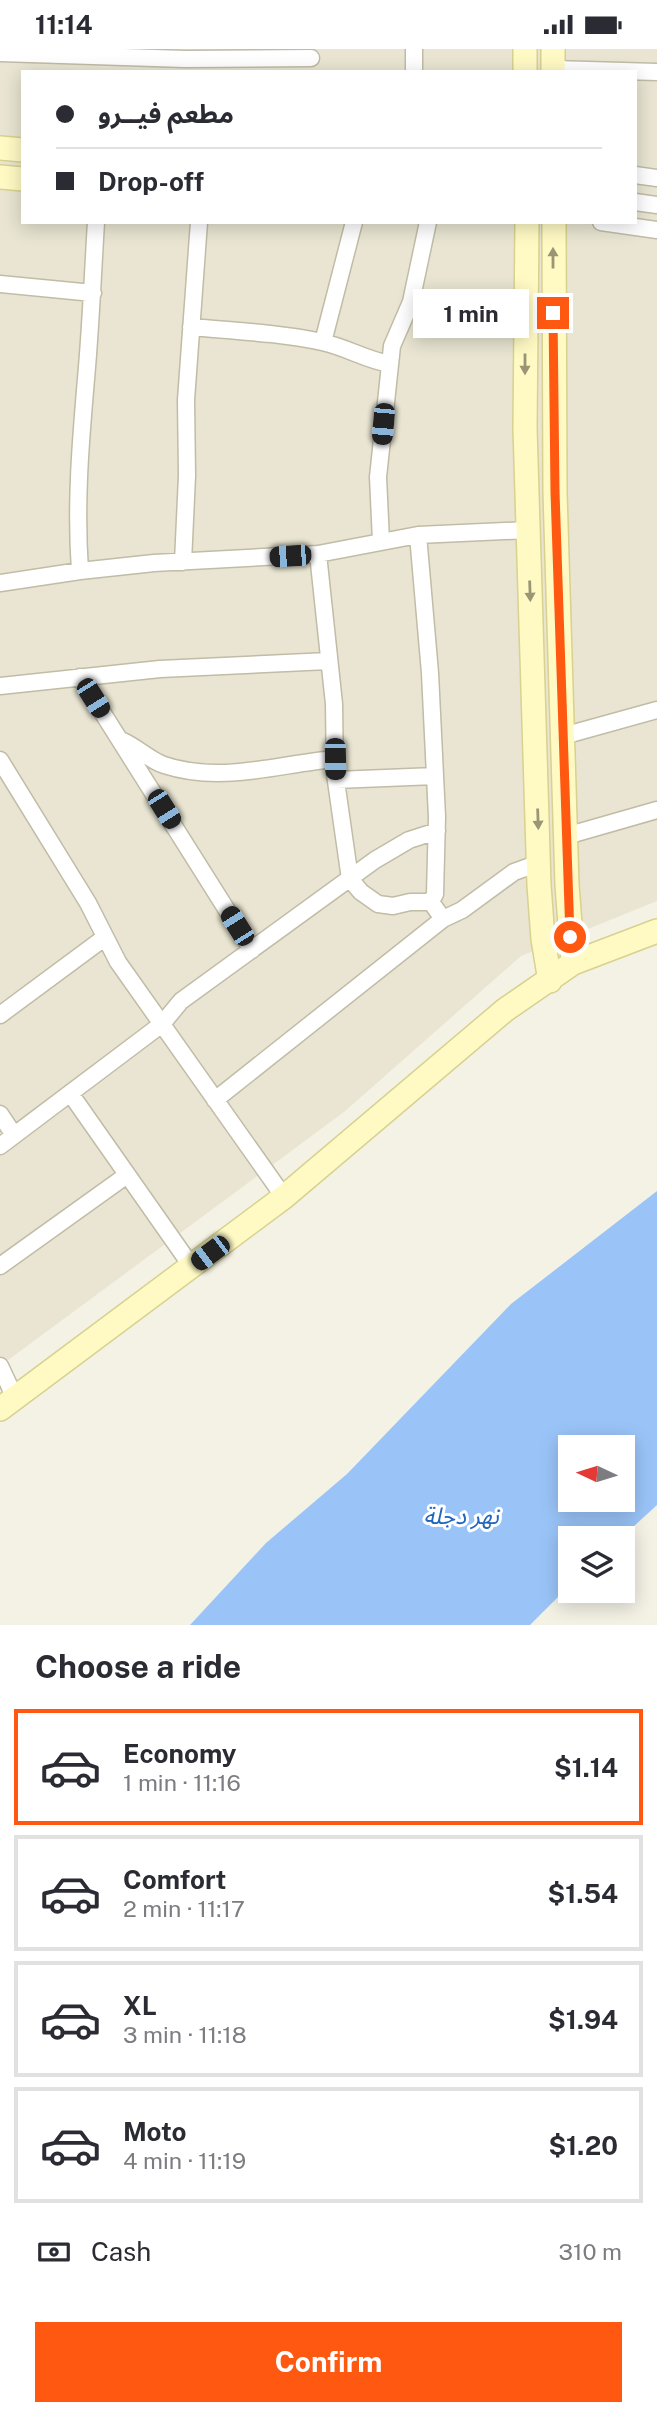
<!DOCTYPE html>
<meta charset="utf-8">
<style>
:root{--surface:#fff;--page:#f2f2f3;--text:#2b2b33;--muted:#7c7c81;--line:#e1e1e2;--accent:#ff5811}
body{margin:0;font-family:"Public Sans","Noto Sans Arabic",sans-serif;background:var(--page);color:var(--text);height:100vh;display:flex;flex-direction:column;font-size:26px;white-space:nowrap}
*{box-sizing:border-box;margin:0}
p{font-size:23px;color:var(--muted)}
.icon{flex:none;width:38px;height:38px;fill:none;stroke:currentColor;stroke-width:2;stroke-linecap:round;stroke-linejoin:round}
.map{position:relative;height:1576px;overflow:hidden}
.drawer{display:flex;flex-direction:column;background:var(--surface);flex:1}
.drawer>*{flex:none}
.banner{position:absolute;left:21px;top:21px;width:616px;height:154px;border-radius:0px;box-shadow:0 4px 18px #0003;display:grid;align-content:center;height:154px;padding:0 35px;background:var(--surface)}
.needle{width:46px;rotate:274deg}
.buttons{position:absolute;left:558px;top:1386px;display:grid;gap:14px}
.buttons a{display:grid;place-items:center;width:77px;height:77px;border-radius:0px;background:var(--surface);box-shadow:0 4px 18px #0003;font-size:35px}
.end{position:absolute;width:32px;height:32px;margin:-16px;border:9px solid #ff5811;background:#fff;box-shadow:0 0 0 4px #fff}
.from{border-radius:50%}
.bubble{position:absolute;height:49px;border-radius:0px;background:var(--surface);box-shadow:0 4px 18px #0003;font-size:23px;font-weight:700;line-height:49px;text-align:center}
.car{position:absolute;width:21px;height:42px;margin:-21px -10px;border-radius:9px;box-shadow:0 0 5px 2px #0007;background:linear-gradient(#222 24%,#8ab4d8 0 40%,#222 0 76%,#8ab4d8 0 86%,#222 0)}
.banner b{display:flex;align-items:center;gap:24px;height:66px;font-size:26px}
.banner b+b{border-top:2px solid var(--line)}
.banner i{width:18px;height:18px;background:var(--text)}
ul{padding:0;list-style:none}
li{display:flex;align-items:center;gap:21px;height:116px;margin:0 14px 10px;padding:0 21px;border:4px solid var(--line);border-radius:0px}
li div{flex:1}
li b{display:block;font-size:26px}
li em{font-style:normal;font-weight:700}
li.on{border-color:var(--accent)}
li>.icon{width:63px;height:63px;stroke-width:1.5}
h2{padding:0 35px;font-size:32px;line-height:84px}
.pay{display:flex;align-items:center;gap:18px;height:77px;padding:0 35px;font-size:26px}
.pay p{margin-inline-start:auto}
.cta{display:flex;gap:14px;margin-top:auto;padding:14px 35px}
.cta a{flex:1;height:80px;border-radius:0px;background:var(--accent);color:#fff;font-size:28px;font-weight:700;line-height:80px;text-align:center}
.status{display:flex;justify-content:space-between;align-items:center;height:49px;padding:0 35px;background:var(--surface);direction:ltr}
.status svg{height:19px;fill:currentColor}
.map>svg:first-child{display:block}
</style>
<div class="status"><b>11:14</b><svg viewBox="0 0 49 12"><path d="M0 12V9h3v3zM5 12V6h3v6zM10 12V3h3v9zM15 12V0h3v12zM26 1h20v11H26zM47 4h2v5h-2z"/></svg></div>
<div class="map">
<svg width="657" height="1576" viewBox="0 0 657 1576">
<rect width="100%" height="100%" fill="#f4f2e5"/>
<path fill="#e9e5d2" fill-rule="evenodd" d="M0 0H657V852L521 907 344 1063 0 1317ZM23 23H635V173H23Z"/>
<path fill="#9ac4f8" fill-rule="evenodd" d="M657 1142V1456L621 1489H570V1536L530 1576H190L266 1494 347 1425 511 1255ZM570 1398H623V1451H570Z"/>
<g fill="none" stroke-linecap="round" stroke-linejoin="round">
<defs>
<path id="street" d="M414 0V23
M0 4 185 10 311 9
M553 20 657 23
M635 126 657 129
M635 153 657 156
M601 173 657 181
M0 235 93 244
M191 278C235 282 280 284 322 293 346 298 366 311 390 315
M323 293 354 173
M418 486 430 624 437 768 435 845 431 853
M381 492 378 428 392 297 411 253 428 173
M318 505 334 655 335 725 350 830 361 843 378 855 393 857 410 853H431L443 870
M183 513 187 427 186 351 199 173
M80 522C75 452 81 388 87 318 91 270 93 222 96 173
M0 534 80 522 154 514 318 505 418 486 528 481
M80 628 252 901
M0 637 160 620 328 612
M563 687 657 661
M123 692C137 698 149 711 164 716 222 735 278 715 335 710
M0 711 88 854 118 913 284 1148
M336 731 435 727
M566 787 657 761
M0 966 104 889
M70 1044 192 1218
M215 1051 443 870 462 861 514 823 539 814
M0 1065 14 1086
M0 1097 162 975 181 952 375 811 409 791 437 782
M0 1217 127 1126
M0 1317 15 1349"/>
<path id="secondary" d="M525 0V23
M553 0V23
M0 99 23 101
M0 128 23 130
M527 173 525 379 539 836 543 890 550 932
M554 173 555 443 567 836 573 914
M0 1360 284 1148 505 961 573 914 657 882"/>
</defs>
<use href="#street" stroke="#c1bca6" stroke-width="19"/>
<use href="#secondary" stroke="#d8d18f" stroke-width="26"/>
<use href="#street" stroke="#fff" stroke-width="16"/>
<use href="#secondary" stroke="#fffac4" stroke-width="23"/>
</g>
<defs><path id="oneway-solid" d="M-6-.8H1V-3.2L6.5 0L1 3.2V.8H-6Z" transform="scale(1.75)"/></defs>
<g fill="#9a9575">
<use href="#oneway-solid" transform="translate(553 209) rotate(-90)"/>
<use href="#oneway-solid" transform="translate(525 315) rotate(90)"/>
<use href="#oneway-solid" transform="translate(530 542) rotate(88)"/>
<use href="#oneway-solid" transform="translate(538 770) rotate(88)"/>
</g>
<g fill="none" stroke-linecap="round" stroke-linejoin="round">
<path stroke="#ff5811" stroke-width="9" d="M553 264 555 443 570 888"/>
</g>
<g text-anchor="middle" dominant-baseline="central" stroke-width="6" stroke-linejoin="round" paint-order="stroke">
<g font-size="23" font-style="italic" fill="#2265be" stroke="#fff">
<text x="461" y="1466">نهر دجلة</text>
</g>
</g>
</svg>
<div class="buttons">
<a><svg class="needle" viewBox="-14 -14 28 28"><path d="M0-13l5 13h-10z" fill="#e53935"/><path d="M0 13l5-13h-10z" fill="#7c7c81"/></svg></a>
<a><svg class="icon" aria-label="layers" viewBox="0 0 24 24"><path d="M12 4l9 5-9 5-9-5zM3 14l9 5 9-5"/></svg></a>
</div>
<i class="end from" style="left:570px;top:888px"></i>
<i class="end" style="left:553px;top:264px"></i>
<div class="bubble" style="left:413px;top:240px;width:116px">1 min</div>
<i class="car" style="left:383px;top:375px;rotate:185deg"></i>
<i class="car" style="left:290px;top:507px;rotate:266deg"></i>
<i class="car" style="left:93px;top:649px;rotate:148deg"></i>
<i class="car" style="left:335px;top:710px;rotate:179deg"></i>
<i class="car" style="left:164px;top:760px;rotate:148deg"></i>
<i class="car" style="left:237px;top:877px;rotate:328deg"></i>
<i class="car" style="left:210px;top:1204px;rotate:233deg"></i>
<div class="banner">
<b><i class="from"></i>مطعم فيــرو</b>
<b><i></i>Drop-off</b>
</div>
</div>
<section class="drawer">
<h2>Choose a ride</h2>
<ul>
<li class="on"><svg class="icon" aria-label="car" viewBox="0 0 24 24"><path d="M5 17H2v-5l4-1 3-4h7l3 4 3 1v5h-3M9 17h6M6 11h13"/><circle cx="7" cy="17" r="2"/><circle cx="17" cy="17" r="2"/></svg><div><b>Economy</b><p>1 min · 11:16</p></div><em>$1.14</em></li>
<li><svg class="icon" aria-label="car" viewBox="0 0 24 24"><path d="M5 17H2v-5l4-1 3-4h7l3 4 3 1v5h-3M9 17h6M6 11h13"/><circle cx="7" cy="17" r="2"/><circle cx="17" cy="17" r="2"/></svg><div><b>Comfort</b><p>2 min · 11:17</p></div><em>$1.54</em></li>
<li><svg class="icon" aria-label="car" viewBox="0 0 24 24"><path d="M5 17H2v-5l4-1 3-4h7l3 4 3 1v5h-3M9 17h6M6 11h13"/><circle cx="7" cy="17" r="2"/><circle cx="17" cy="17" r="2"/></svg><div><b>XL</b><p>3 min · 11:18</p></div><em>$1.94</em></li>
<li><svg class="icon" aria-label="car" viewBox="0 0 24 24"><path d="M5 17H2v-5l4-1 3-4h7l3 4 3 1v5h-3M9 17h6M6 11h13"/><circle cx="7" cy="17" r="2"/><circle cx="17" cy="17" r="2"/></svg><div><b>Moto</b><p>4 min · 11:19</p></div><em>$1.20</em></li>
</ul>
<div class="pay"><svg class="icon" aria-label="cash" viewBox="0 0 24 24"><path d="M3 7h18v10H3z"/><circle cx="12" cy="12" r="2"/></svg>Cash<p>310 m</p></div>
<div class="cta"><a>Confirm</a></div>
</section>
